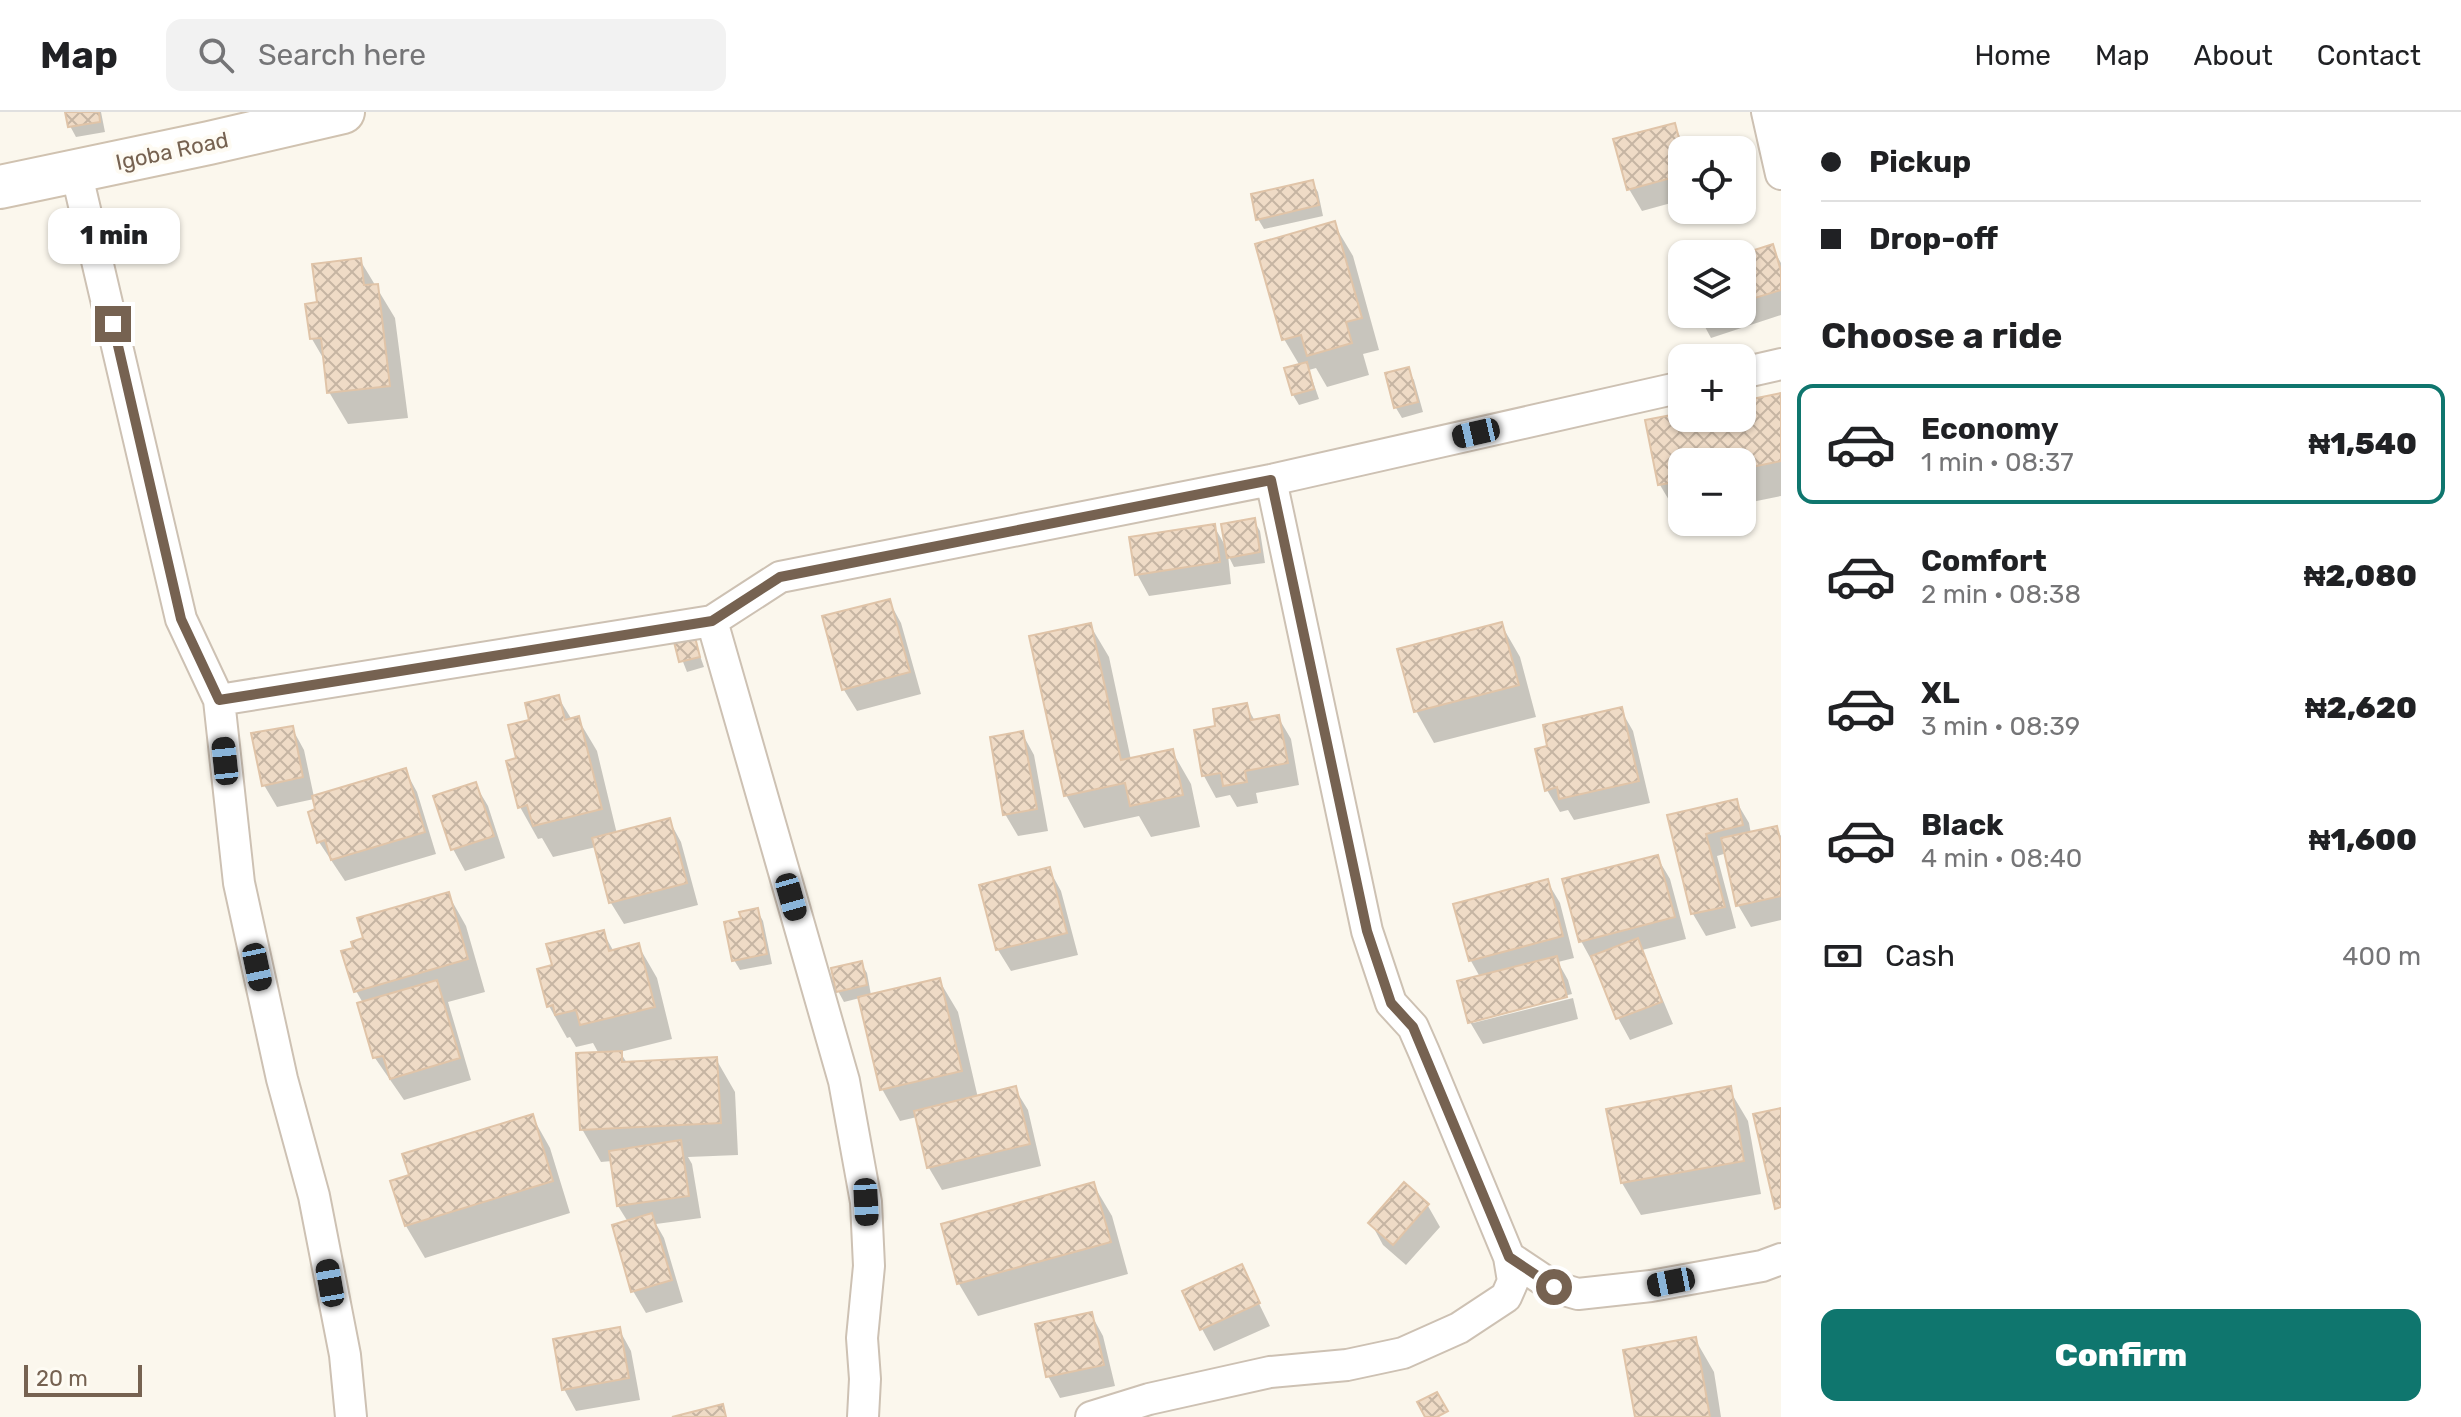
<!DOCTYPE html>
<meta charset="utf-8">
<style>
:root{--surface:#fff;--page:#f2f2f2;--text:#202124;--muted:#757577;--line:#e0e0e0;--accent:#0f766e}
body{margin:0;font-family:Rubik,sans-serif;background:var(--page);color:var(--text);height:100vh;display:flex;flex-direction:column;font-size:30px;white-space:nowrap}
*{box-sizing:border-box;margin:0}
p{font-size:26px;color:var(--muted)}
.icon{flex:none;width:44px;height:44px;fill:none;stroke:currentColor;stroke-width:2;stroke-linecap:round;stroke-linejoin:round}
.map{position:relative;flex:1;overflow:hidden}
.panel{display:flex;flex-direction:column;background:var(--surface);width:680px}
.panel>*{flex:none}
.top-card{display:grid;align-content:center;height:176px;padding:0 40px;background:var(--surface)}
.controls{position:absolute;left:1668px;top:24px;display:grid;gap:16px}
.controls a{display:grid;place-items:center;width:88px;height:88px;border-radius:16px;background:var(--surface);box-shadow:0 2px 6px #0004;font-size:40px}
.scale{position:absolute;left:24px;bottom:20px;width:118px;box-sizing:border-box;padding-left:8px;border:4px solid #766251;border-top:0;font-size:22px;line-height:28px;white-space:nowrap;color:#766251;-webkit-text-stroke:6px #fefbf3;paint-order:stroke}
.end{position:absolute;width:36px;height:36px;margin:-18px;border:10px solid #766251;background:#fff;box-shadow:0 0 0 4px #fff}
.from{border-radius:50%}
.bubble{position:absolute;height:56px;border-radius:16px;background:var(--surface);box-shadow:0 2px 6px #0004;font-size:26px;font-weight:800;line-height:56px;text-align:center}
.car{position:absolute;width:24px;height:48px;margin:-24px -12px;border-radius:10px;box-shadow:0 0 6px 2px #0007;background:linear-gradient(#222 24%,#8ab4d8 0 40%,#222 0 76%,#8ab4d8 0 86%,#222 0)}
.top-card b{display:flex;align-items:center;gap:28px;height:76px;font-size:30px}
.top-card b+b{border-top:2px solid var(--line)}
.top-card i{width:20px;height:20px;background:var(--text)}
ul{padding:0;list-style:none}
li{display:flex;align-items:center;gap:24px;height:120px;margin:0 16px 12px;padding:0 24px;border:4px solid transparent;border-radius:16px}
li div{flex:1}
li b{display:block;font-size:30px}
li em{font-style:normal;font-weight:800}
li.current{border-color:var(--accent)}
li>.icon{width:72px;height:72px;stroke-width:1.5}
h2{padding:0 40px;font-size:36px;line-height:96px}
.pay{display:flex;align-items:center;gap:20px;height:88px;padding:0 40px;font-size:30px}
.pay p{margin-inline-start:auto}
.cta{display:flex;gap:16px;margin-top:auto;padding:16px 40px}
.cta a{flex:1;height:92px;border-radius:16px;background:var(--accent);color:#fff;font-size:32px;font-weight:800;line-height:92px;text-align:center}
header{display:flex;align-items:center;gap:48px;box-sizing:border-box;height:112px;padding:0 40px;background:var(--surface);border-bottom:2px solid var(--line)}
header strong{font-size:38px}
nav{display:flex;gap:44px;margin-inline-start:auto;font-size:28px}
.search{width:560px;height:72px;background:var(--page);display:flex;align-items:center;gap:20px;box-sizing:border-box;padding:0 28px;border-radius:16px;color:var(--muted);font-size:30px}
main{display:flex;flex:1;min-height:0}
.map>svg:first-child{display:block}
</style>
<header>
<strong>Map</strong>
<div class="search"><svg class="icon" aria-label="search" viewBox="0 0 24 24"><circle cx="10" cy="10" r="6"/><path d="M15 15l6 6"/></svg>Search here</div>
<nav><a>Home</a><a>Map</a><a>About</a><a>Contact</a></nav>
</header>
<main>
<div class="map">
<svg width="1781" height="1305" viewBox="0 0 1781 1305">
<defs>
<pattern id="building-cross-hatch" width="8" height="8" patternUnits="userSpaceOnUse" patternTransform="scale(2)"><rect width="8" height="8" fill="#efdbc6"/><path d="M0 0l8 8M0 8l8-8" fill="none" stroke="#c6b5a3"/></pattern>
</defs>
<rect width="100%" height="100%" fill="#fbf7ed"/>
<path fill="#0003" d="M67 0H101L105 20 76 25 70 14Z
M1674 13 1687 38H1682V88L1642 99 1629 77Z
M1312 70 1318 80 1323 104 1264 117 1258 107Z
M1334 112 1353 144 1379 238 1363 242 1369 263 1327 275 1316 256 1309 258 1319 287 1299 293 1293 283 1286 257 1300 254 1284 227Z
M1772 135 1781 151V203L1711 226 1698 202H1742V144Z
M360 148 395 206 408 306 348 312 329 280 326 251 312 227 319 192Z
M1408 258 1414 268 1423 300 1402 306 1396 296 1388 263Z
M1781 283V384L1742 392V350H1682V404L1679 405 1660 373 1682 303V306H1742V291Z
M1254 409 1260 419 1265 451 1234 455 1228 443 1231 472 1149 484 1137 462 1214 414 1227 437Z
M889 489 901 511 921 582 857 599 844 578 824 506Z
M1501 512 1520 545 1536 605 1434 631 1416 599Z
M1090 513 1109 545 1131 648 1172 639 1191 672 1200 715 1151 725 1139 704 1084 716 1066 683Z
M694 527 704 555 687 560 676 532Z
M558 585 572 608 578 607 597 639 617 722 669 708 681 730 698 793 624 812 611 791 596 735 553 745 542 726 538 727 520 695 518 648 532 609Z
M1246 593 1255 609 1278 605 1291 627 1299 673 1256 681 1258 691 1237 695 1230 683 1216 686 1204 664 1196 619 1218 615Z
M1621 598 1633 619 1650 691 1574 708 1568 698 1560 700 1547 678 1549 635Z
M292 616 304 638 314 685 405 658 417 680 436 742 345 769 319 730 318 698 314 687 277 695 264 673Z
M1022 621 1034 643 1048 719 1018 724 1005 702Z
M475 672 488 694 505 746 465 759 453 737Z
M1736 689 1749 711 1751 722 1776 716 1781 724V808L1751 815 1738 793 1727 741 1717 744 1736 816 1706 824 1693 802 1670 704Z
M1657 745 1670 767 1686 827 1642 838 1673 912 1630 928 1618 906 1596 850 1593 851 1581 829Z
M1049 757 1061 779 1078 843 1011 859 998 838 982 775Z
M1547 769 1560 791 1574 846 1558 850 1568 868 1572 882 1473 907V911L1573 886 1578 907 1483 932 1470 910 1480 865 1471 849 1456 793Z
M448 782 466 814 485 880 448 890 471 968 404 988 375 946 360 892 363 891 356 879 355 838Z
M757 798 763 809 772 852 740 858 734 848 743 808Z
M603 820 614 840 638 833 657 866 672 927 620 940 627 951 716 947 735 980 738 1043 688 1045 692 1052 701 1106 656 1112 664 1126 683 1190 646 1201 633 1179 628 1110 618 1094 612 1049 601 1050 582 1017 599 942 593 931 576 935 570 925 567 926 549 894 554 855Z
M861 851 867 861 871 883 939 868 958 900 978 986 1015 977 1028 998 1041 1054 942 1078 929 1056 917 1005 900 1009 882 977 860 886 844 890 838 879Z
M1729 977 1748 1009 1761 1082 1641 1103 1622 1071 1609 998Z
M532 1004 550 1036 570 1101 425 1146 406 1114 393 1070 412 1064Z
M1093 1072 1112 1104 1128 1162 978 1204 959 1172 943 1113Z
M1404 1072 1428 1094 1440 1115 1406 1153 1383 1133 1371 1111Z
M1241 1155 1270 1214 1214 1239 1202 1217Z
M1091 1202 1103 1224 1115 1274 1060 1286 1048 1264Z
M619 1217 631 1239 640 1288 576 1299 564 1277Z
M1695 1227 1714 1260 1721 1305H1637Z"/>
<path fill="url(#building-cross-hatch)" stroke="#e0c4a8" stroke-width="2" d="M65 0H99L100 10 68 15Z
M1675 11 1682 38V63L1627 78 1613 27Z
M1313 68 1319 93 1256 108 1251 82Z
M1335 109 1362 206 1346 210 1352 231 1307 244 1301 223 1282 228 1255 132Z
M1773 132 1781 159V178L1742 190V142Z
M361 146 364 173 378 172 390 274 327 281 321 226 310 227 305 192 317 190 312 152Z
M1307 250 1314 277 1292 283 1284 256Z
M1409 255 1418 290 1394 296 1385 261Z
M1781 281V349L1742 357V350H1682V369L1658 373 1645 308 1682 301V306H1742V289Z
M1255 406 1260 440 1227 446 1221 412Z
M1215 412 1220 450 1135 463 1129 425Z
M890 487 910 560 842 578 822 504Z
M1502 510 1519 573 1414 600 1397 537Z
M1091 511 1121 648 1173 637 1183 683 1130 694 1125 671 1064 684 1029 524Z
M695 525 700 545 679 550 674 530Z
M559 583 565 608 579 604 602 697 533 714 527 693 518 696 506 649 516 646 508 613 529 608 525 591Z
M1247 591 1251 608 1279 603 1288 651 1245 659 1247 670 1223 674 1221 661 1202 664 1194 618 1215 614 1213 597Z
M1622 595 1639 669 1559 687 1557 675 1545 679 1535 637 1547 634 1543 613Z
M293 614 303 665 262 674 251 621Z
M1023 619 1037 697 1003 703 990 625Z
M406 656 425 720 331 748 325 728 317 731 308 700 315 697 312 684Z
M476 670 494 724 451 738 433 684Z
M1737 687 1743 713 1706 722 1725 795 1691 802 1667 703Z
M670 706 687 771 609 791 592 726Z
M1777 714 1781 731V784L1736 794 1721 726Z
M1658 743 1675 805 1579 830 1562 767Z
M1050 755 1067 821 996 838 979 773Z
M1548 767 1563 824 1469 849 1453 792Z
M449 780 468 847 354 880 341 839 353 836 351 830 363 826 357 806Z
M758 796 767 842 732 849 724 810 741 806 739 800Z
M604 818 609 839 639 831 655 895 580 913 576 898 555 903 553 893 547 895 537 857 552 853 546 832Z
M1638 826 1662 890 1616 907 1591 844Z
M1557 844 1567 885 1468 911 1457 869Z
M862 849 867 873 836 880 831 856Z
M940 866 962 959 880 978 858 885Z
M437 868 460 946 390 967 383 944 373 946 357 891Z
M622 939V950L717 945 721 1011 580 1018 576 941Z
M1016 974 1030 1032 927 1056 914 999Z
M1731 974 1744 1049 1621 1071 1606 997Z
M1781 996V1095L1775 1097 1753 1002Z
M533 1002 553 1069 405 1114 390 1069 409 1063 402 1042Z
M681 1028 689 1084 617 1094 609 1039Z
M1094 1070 1111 1130 957 1172 941 1112Z
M1404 1070 1429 1092 1393 1133 1368 1111Z
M652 1101 672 1168 631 1180 612 1113Z
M1242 1152 1260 1191 1200 1218 1182 1179Z
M1092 1200 1104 1253 1046 1265 1035 1212Z
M620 1215 629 1266 562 1278 553 1227Z
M1696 1225 1710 1305H1635L1623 1238Z
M1437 1280 1448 1299 1437 1305H1425L1417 1290Z
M723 1292 726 1305H672Z"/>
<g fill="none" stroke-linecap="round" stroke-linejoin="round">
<defs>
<path id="street" d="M1767 0 1781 62
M76 59 181 507 219 588 239 771 282 967 314 1084 345 1243 351 1305
M1742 261 1781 252
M712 509 844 969 866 1090 869 1154 862 1226 865 1267 863 1305
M219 588 712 509 780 465 1271 368 1682 275
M1509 1145 1554 1175 1578 1182 1651 1174 1762 1154 1781 1147
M1091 1305 1149 1287 1270 1260 1347 1253 1403 1241 1459 1216 1506 1185 1513 1169 1509 1145 1424 940 1413 915 1391 891 1367 819 1271 368"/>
<path id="secondary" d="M0 75 209 31 343 0"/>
</defs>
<use href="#street" stroke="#cdc1b3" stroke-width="34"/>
<use href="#secondary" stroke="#d0c2b0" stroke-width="46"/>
<use href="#street" stroke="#fff" stroke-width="30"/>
<use href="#secondary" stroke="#fff" stroke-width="42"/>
</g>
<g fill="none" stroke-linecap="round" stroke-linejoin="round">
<path stroke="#766251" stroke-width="10" d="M113 212 181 507 219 588 712 509 780 465 1271 368 1367 819 1391 891 1413 915 1509 1145 1554 1175"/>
</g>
<g text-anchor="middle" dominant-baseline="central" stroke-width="8" stroke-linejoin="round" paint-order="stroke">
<g font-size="22" fill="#766251" stroke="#fefbf3">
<text transform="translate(172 39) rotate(-12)">Igoba Road</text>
</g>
</g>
</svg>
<div class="controls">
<a><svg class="icon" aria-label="locate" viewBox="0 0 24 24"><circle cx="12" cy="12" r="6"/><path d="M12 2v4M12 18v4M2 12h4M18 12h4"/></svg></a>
<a><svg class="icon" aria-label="layers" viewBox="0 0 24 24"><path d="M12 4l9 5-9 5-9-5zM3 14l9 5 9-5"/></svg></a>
<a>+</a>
<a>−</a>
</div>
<div class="scale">20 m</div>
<i class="end from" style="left:1554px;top:1175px"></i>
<i class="end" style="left:113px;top:212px"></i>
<div class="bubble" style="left:48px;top:96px;width:132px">1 min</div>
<i class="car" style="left:1476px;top:321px;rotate:257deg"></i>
<i class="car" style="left:225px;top:649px;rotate:354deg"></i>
<i class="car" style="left:791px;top:785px;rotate:164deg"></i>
<i class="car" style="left:257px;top:855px;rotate:168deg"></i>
<i class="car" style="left:866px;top:1090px;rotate:177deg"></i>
<i class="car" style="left:1671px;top:1170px;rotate:259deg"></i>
<i class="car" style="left:330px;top:1171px;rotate:350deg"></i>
</div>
<section class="panel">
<div class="top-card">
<b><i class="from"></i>Pickup</b>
<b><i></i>Drop-off</b>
</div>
<h2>Choose a ride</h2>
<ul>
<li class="current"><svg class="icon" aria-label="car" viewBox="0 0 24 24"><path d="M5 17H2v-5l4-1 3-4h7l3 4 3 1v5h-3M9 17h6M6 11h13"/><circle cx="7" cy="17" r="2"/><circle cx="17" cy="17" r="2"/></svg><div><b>Economy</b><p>1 min · 08:37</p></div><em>₦1,540</em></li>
<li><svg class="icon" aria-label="car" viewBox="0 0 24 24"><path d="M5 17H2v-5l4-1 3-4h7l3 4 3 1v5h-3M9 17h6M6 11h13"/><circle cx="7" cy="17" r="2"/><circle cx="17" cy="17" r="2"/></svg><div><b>Comfort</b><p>2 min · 08:38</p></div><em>₦2,080</em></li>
<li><svg class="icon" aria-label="car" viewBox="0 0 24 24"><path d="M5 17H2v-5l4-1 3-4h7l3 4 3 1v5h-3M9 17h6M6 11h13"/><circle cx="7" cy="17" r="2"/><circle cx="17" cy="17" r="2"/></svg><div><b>XL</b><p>3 min · 08:39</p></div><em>₦2,620</em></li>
<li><svg class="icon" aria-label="car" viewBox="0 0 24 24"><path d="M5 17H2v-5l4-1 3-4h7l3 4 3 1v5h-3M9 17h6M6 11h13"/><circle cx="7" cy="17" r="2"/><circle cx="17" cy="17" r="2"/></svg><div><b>Black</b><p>4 min · 08:40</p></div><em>₦1,600</em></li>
</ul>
<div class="pay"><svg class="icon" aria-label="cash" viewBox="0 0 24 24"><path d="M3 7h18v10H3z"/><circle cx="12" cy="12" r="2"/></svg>Cash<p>400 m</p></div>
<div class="cta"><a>Confirm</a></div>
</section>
</main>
